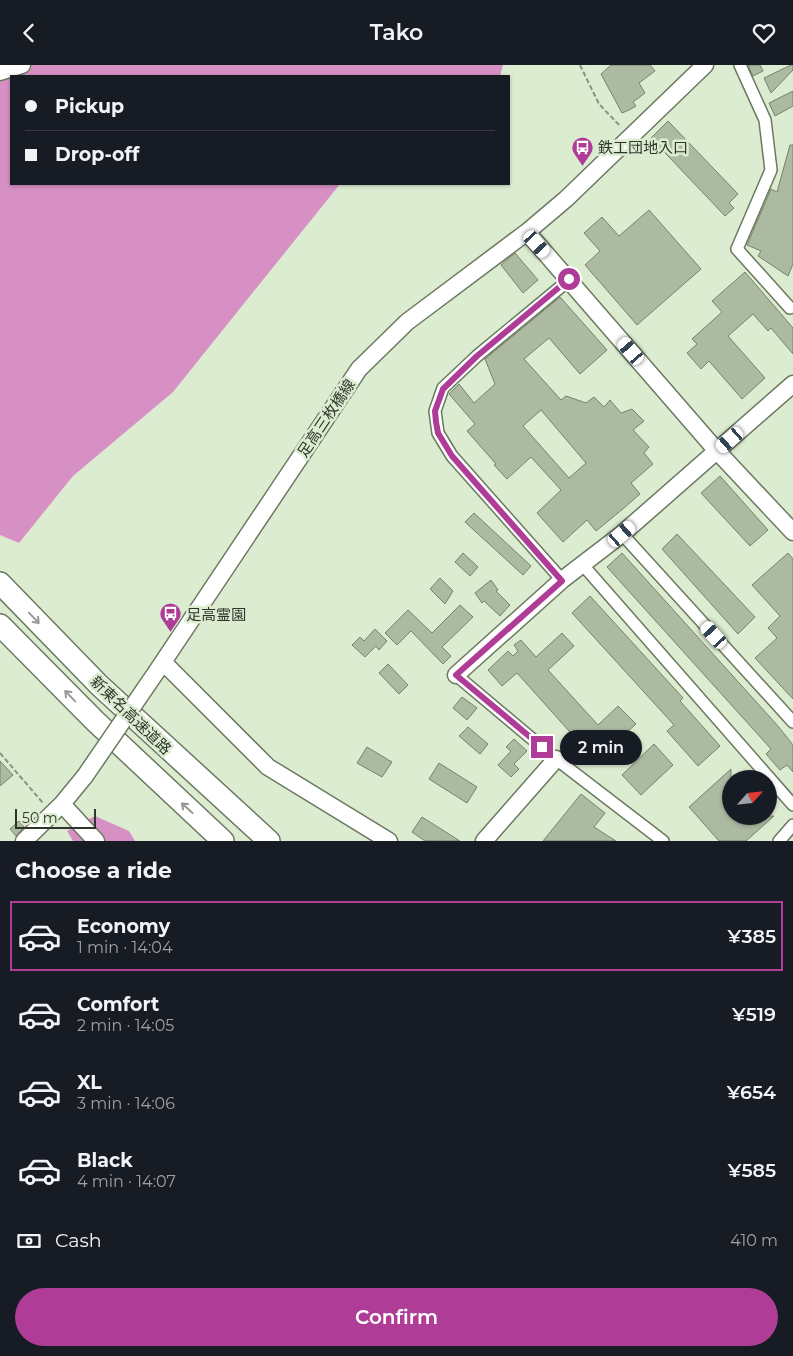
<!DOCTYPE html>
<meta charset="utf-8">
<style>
:root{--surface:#171b24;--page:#20242c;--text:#f1f3f6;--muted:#9ea1a6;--line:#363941;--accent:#af3d97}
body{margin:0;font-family:Montserrat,"Noto Sans JP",sans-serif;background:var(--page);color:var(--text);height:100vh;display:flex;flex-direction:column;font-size:19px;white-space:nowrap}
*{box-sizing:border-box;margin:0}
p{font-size:16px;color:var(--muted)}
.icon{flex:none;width:28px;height:28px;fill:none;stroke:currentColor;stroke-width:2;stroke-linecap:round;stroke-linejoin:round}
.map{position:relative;height:776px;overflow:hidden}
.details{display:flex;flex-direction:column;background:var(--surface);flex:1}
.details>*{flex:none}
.top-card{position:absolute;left:10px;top:10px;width:500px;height:110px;border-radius:0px;box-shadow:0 1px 4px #0004;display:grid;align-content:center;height:110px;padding:0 15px;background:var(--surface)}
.needle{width:32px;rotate:63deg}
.buttons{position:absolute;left:722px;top:705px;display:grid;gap:10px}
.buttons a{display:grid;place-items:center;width:55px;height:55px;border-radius:50%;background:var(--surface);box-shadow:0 1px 4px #0004;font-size:25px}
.scale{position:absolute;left:15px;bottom:12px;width:81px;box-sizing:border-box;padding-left:5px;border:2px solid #2f352b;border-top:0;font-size:14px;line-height:18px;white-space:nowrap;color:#2f352b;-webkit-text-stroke:4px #dcecd1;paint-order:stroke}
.end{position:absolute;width:22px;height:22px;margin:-11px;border:6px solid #af3d97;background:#fff;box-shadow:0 0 0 2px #fff}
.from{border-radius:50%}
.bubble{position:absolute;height:35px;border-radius:18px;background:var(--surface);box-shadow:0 1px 4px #0004;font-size:16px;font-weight:600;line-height:35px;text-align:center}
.car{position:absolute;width:15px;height:30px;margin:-15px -8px;border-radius:6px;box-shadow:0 0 4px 1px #0007;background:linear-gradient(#fff 24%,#345 0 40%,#fff 0 76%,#345 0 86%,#fff 0)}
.top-card b{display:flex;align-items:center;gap:18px;height:48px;font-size:19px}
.top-card b+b{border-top:1px solid var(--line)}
.top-card i{width:12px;height:12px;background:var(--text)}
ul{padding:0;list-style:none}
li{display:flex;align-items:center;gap:15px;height:70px;margin:0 10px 8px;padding:0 5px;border:2px solid transparent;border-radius:0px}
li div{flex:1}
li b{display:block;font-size:19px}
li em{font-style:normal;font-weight:600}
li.selected{border-color:var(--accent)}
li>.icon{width:45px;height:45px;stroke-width:1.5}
h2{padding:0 15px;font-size:22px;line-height:60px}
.pay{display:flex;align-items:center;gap:12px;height:55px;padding:0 15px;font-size:19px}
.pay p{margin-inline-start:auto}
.button{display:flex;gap:10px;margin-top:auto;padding:10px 15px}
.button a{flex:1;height:58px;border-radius:30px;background:var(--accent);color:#fff;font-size:20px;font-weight:600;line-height:58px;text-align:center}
header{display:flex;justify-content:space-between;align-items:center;height:65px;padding:0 15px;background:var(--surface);font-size:22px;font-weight:600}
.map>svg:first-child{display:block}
</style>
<header><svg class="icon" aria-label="back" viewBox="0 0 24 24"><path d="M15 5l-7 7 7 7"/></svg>Tako<svg class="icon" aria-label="heart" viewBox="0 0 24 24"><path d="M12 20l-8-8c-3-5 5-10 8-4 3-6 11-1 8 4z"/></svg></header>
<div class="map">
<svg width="793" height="776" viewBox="0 0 793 776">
<rect width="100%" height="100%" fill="#dcecd1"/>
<path fill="#d790c4" d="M26 0H503L500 11H11V119H340L173 327 73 411 19 478 0 470V10Z
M95 751 129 766 135 776H73L67 766Z"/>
<path fill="#acbaa1" stroke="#75836b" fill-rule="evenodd" d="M611 0H650L655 6 639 18 645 28 633 37 636 41 629 45 622 48 601 9Z
M748 0H760L763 6 753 11Z
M791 0H793V5L771 28 764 13Z
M793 26V41L775 51 769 38Z
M668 56 738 129 729 138 734 143 725 151 651 73Z
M790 80H793V199L788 211 758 191 761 186 747 180 771 124 777 127Z
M649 145 701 204 637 260 585 200 600 186 584 168 602 152 619 171Z
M515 188 538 215 523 228 501 200Z
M745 207 793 263V289L771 263 768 266 753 249 728 271 765 313 742 334 709 296 701 304 687 288 697 279 692 274 722 247 712 236Z
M560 232 607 285 580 309 549 273 524 294 561 335 566 331 586 338 594 332 604 342 610 335 621 348 632 344 644 356 633 365 649 382 644 388 653 399 631 418 640 429 624 443 596 466 587 455 563 477 537 448 561 425 531 392 507 414 494 400 496 399 467 366 475 359 449 329 459 319 474 338 495 319 485 294ZM541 345 586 398 569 413 523 361Z
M720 411 768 465 750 481 701 428Z
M474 448 531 501 523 510 465 457Z
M677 469 755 552 738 569 662 484Z
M463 488 478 502 470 511 455 497Z
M622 488 778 661 793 680V707L787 700 780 705 766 689 771 684 607 502Z
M788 488 793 494V634L755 593 777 573 768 563 780 551 752 520Z
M440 513 453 526 445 539 430 524Z
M491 515 498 525 496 526 510 540 500 551 484 536 482 538 475 528Z
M590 531 683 633 680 636 720 681 698 701 667 666 674 660 572 548Z
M460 540 473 552 442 582 451 591 443 599 411 566 397 580 385 568 408 545 432 568Z
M375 564 387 576 379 585 376 581 365 592 352 580 360 572 364 576Z
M562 568 574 581 548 605 598 660 618 641 636 659 595 695 517 608 502 621 488 605 508 586 513 591 518 586 514 580 521 575 536 592Z
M388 599 408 620 399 629 379 608Z
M462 632 477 643 467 655 453 643Z
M468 662 488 679 480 689 459 671Z
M514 674 527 686 514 699 519 704 511 712 498 700 511 686 506 682Z
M654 679 673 700 641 730 622 710Z
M367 682 392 697 382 712 357 698Z
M0 696 13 710 0 721Z
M439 698 477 722 467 738 429 714Z
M731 704V751H774L746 776H719L689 742Z
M581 729 605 748 594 762 616 776H543Z
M422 752 460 776H425L412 767Z
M19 756 24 762 16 771 10 764Z"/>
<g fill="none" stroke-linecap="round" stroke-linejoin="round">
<defs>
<path id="street" d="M740 0 765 55 771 105 737 184 790 243
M622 469 793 657
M582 499 793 740
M562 515 452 391 438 368 435 346 443 323 477 291 569 215
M456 610 556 694 663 776
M779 776 793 760"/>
<path id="secondary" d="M0 7 22 0
M527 167 717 386 793 467
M163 597 268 702 389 776
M157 606 359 304 407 257 527 167 566 134 705 0
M456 610 562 515 622 469 793 319
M62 739 96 776
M24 776 62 739 85 711
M484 776 556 694"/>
<path id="highway" d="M0 518 99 620 269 776
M0 560 95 656 223 776"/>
</defs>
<use href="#street" stroke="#6b7961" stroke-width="14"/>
<use href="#secondary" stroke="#6b7961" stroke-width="19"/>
<use href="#highway" stroke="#6b7961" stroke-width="24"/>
<path stroke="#889481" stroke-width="2" stroke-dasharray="5 2.5" stroke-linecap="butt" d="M580 0 599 39 621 62
M0 688 43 738"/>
<use href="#street" stroke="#fff" stroke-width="11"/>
<use href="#secondary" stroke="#fff" stroke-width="16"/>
<use href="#highway" stroke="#fff" stroke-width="21"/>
<defs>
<path id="secondary-bridge" d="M85 711 157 606"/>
</defs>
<use href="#secondary-bridge" stroke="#6b7961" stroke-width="19" stroke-linecap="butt"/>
<use href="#secondary-bridge" stroke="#fff" stroke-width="16"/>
</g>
<defs><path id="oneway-shaft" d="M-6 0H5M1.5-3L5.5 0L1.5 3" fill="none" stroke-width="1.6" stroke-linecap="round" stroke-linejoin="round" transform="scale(1.25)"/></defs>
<g stroke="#979a95">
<use href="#oneway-shaft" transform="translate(34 553) rotate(46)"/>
<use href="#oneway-shaft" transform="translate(70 631) rotate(-134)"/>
<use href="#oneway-shaft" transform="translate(187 743) rotate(-138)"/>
</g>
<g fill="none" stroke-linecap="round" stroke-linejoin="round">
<path stroke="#af3d97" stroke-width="6" d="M542 682 456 610 562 516 452 391 438 368 436 357 435 346 443 324 477 291 569 214"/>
</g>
<defs>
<symbol id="bus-pin" viewBox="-11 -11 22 30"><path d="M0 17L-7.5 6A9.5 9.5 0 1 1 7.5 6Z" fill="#af3d97" stroke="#dcecd1"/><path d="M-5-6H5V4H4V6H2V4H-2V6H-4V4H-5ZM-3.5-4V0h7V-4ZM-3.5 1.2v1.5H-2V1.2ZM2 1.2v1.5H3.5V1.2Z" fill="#fff"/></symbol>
</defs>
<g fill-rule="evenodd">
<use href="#bus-pin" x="570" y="70" width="25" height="34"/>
<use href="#bus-pin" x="158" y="536" width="25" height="34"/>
</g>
<g text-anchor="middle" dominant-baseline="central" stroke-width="5" stroke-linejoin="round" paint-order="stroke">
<g font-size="15" fill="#2f352b" stroke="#dcecd1" text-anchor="start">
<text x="598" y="82">鉄工団地入口</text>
<text x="186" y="549">足高霊園</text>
</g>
<g font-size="15" fill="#2f352b" stroke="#dcecd1">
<text transform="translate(326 353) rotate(-56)">足高三枚橋線</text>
<text transform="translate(131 650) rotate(44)">新東名高速道路</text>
</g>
</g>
</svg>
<div class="buttons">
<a><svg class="needle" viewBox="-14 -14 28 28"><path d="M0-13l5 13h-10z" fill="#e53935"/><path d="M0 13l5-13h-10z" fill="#9ea1a6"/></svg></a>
</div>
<div class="scale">50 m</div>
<i class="end from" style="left:569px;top:214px"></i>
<i class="end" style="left:542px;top:682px"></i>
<div class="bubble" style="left:560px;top:665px;width:82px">2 min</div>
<i class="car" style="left:537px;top:179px;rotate:138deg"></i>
<i class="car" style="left:631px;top:286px;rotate:319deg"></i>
<i class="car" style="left:730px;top:375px;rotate:229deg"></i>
<i class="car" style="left:622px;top:469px;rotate:49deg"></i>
<i class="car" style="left:714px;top:570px;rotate:318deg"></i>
<div class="top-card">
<b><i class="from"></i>Pickup</b>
<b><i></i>Drop-off</b>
</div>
</div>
<section class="details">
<h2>Choose a ride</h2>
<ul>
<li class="selected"><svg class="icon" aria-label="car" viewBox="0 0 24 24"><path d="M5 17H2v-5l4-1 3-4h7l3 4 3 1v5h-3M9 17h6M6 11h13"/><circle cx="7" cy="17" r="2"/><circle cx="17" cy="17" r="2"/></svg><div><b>Economy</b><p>1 min · 14:04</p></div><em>¥385</em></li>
<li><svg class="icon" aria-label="car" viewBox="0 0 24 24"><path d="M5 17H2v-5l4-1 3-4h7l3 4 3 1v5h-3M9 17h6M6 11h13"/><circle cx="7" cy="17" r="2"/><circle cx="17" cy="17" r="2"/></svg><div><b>Comfort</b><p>2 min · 14:05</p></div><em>¥519</em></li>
<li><svg class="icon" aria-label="car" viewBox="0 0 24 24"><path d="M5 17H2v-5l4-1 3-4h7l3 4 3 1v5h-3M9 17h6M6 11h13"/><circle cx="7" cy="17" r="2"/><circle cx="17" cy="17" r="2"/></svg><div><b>XL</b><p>3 min · 14:06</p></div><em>¥654</em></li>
<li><svg class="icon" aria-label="car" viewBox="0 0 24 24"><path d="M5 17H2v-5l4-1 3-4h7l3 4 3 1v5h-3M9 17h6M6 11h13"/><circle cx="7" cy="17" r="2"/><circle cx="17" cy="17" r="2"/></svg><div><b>Black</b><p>4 min · 14:07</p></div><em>¥585</em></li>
</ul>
<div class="pay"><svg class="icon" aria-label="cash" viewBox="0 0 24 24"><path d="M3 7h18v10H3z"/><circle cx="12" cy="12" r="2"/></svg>Cash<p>410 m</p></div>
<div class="button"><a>Confirm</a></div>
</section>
